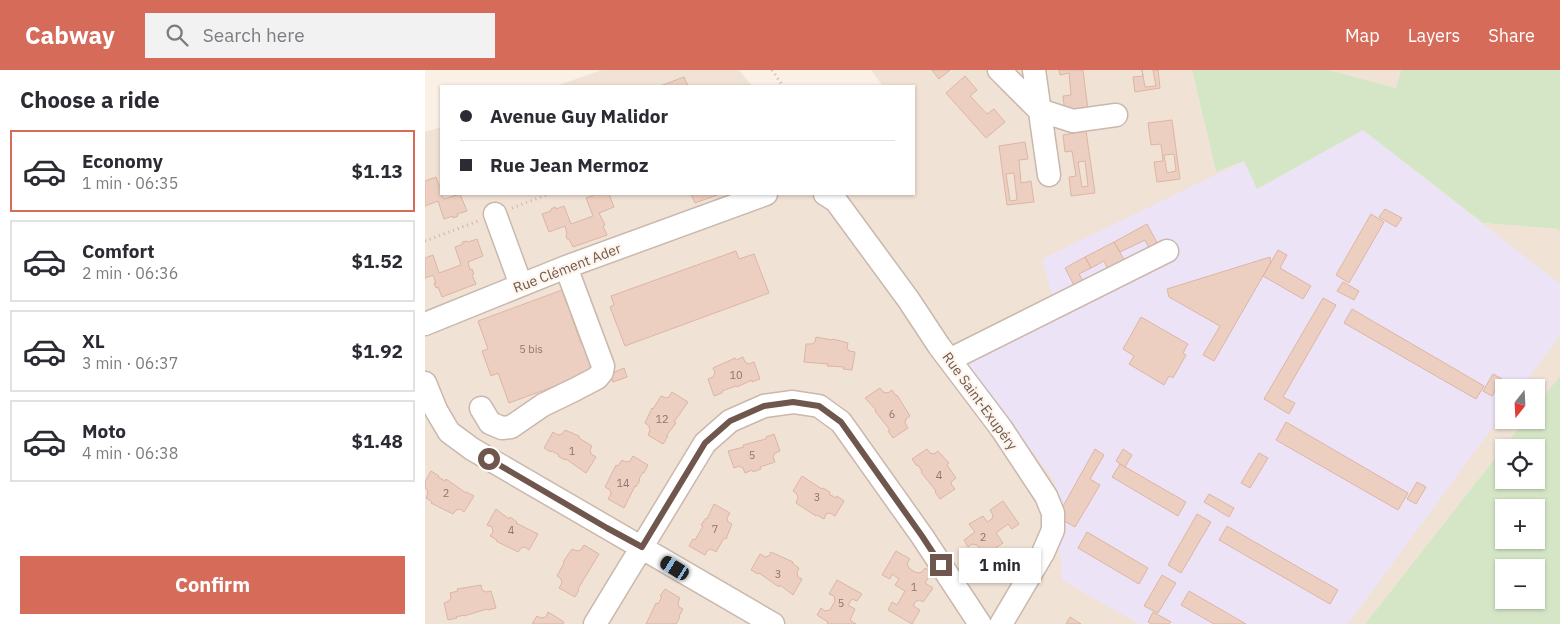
<!DOCTYPE html>
<meta charset="utf-8">
<style>
:root{--surface:#fff;--page:#f2f2f3;--text:#2b2b33;--muted:#7c7c81;--line:#e1e1e2;--accent:#d66b59}
body{margin:0;font-family:"IBM Plex Sans",sans-serif;background:var(--page);color:var(--text);height:100vh;display:flex;flex-direction:column;font-size:19px;white-space:nowrap}
*{box-sizing:border-box;margin:0}
p{font-size:16px;color:var(--muted)}
.icon{flex:none;width:28px;height:28px;fill:none;stroke:currentColor;stroke-width:2;stroke-linecap:round;stroke-linejoin:round}
.map{position:relative;flex:1;overflow:hidden}
.drawer{display:flex;flex-direction:column;background:var(--surface);width:425px}
.drawer>*{flex:none}
.hud{position:absolute;left:15px;top:15px;width:475px;height:110px;border-radius:0px;box-shadow:0 1px 4px #0004;display:grid;align-content:center;height:110px;padding:0 20px;background:var(--surface)}
.needle{width:32px;rotate:198deg}
.fabs{position:absolute;left:1070px;top:309px;display:grid;gap:10px}
.fabs a{display:grid;place-items:center;width:50px;height:50px;border-radius:0px;background:var(--surface);box-shadow:0 1px 4px #0004;font-size:25px}
.end{position:absolute;width:22px;height:22px;margin:-11px;border:6px solid #70574e;background:#fff;box-shadow:0 0 0 2px #fff}
.from{border-radius:50%}
.bubble{position:absolute;height:35px;border-radius:0px;background:var(--surface);box-shadow:0 1px 4px #0004;font-size:16px;font-weight:700;line-height:35px;text-align:center}
.car{position:absolute;width:15px;height:30px;margin:-15px -8px;border-radius:6px;box-shadow:0 0 4px 1px #0007;background:linear-gradient(#222 24%,#8ab4d8 0 40%,#222 0 76%,#8ab4d8 0 86%,#222 0)}
.hud b{display:flex;align-items:center;gap:18px;height:48px;font-size:19px}
.hud b+b{border-top:1px solid var(--line)}
.hud i{width:12px;height:12px;background:var(--text)}
ul{padding:0;list-style:none}
li{display:flex;align-items:center;gap:15px;height:82px;margin:0 10px 8px;padding:0 10px;border:2px solid var(--line);border-radius:0px}
li div{flex:1}
li b{display:block;font-size:19px}
li em{font-style:normal;font-weight:700}
li.current{border-color:var(--accent)}
li>.icon{width:45px;height:45px;stroke-width:1.5}
h2{padding:0 20px;font-size:22px;line-height:60px}
.action{display:flex;gap:10px;margin-top:auto;padding:10px 20px}
.action a{flex:1;height:58px;border-radius:0px;background:var(--accent);color:#fff;font-size:20px;font-weight:700;line-height:58px;text-align:center}
header{display:flex;align-items:center;gap:30px;box-sizing:border-box;height:70px;padding:0 25px;background:var(--accent);color:#fff}
header strong{font-size:24px}
nav{display:flex;gap:28px;margin-inline-start:auto;font-size:18px}
.search{width:350px;height:45px;background:var(--page);display:flex;align-items:center;gap:12px;box-sizing:border-box;padding:0 18px;border-radius:0px;color:var(--muted);font-size:19px}
main{display:flex;flex:1;min-height:0}
.map>svg:first-child{display:block}
</style>
<header>
<strong>Cabway</strong>
<div class="search"><svg class="icon" aria-label="search" viewBox="0 0 24 24"><circle cx="10" cy="10" r="6"/><path d="M15 15l6 6"/></svg>Search here</div>
<nav><a>Map</a><a>Layers</a><a>Share</a></nav>
</header>
<main>
<section class="drawer">
<h2>Choose a ride</h2>
<ul>
<li class="current"><svg class="icon" aria-label="car" viewBox="0 0 24 24"><path d="M5 17H2v-5l4-1 3-4h7l3 4 3 1v5h-3M9 17h6M6 11h13"/><circle cx="7" cy="17" r="2"/><circle cx="17" cy="17" r="2"/></svg><div><b>Economy</b><p>1 min · 06:35</p></div><em>$1.13</em></li>
<li><svg class="icon" aria-label="car" viewBox="0 0 24 24"><path d="M5 17H2v-5l4-1 3-4h7l3 4 3 1v5h-3M9 17h6M6 11h13"/><circle cx="7" cy="17" r="2"/><circle cx="17" cy="17" r="2"/></svg><div><b>Comfort</b><p>2 min · 06:36</p></div><em>$1.52</em></li>
<li><svg class="icon" aria-label="car" viewBox="0 0 24 24"><path d="M5 17H2v-5l4-1 3-4h7l3 4 3 1v5h-3M9 17h6M6 11h13"/><circle cx="7" cy="17" r="2"/><circle cx="17" cy="17" r="2"/></svg><div><b>XL</b><p>3 min · 06:37</p></div><em>$1.92</em></li>
<li><svg class="icon" aria-label="car" viewBox="0 0 24 24"><path d="M5 17H2v-5l4-1 3-4h7l3 4 3 1v5h-3M9 17h6M6 11h13"/><circle cx="7" cy="17" r="2"/><circle cx="17" cy="17" r="2"/></svg><div><b>Moto</b><p>4 min · 06:38</p></div><em>$1.48</em></li>
</ul>
<div class="action"><a>Confirm</a></div>
</section>
<div class="map">
<svg width="1135" height="554" viewBox="0 0 1135 554">
<rect width="100%" height="100%" fill="#faf0e6"/>
<path fill="#f0e2d5" d="M177 0H314L327 16H131Z
M446 0H767L791 102 819 91 938 60 1058 153 1133 159 1135 163V306L1111 336V318H1079V350H1100L940 554H0V62L16 57V124H489V16H458Z
M904 0H976L971 18Z"/>
<path fill="#ede3f6" d="M938 60 1135 214V266L1097 317 1079 318V342L923 554H714L637 510 629 410 534 285 629 233 617 189 819 91 832 119Z"/>
<path fill="#d5e6c6" fill-rule="evenodd" d="M767 0H904L971 18 976 0H1135V163L1133 159 1058 153 938 60 832 119 819 91 791 102Z
M1135 306V554H940L1100 350H1111V336ZM1079 378H1111V410H1079ZM1079 438H1111V470H1079ZM1079 498H1111V530H1079Z"/>
<path fill="#eccfc1" stroke="#ddb5a3" fill-rule="evenodd" d="M507 0H525L514 9Z
M634 0H658L663 40 640 43 638 26 646 25 644 3 635 5Z
M717 0 720 17 731 16 728 0H733L735 18 710 22 708 7 718 6Z
M540 6 552 20 545 26 562 44 569 39 580 52 561 68 521 23Z
M259 7 263 16H235Z
M747 50 755 109 732 112 729 92 738 91 736 74 726 75 723 53ZM749 84 751 101 742 103 739 85Z
M661 61 670 123 646 126 644 107 651 106 647 81 640 82 638 65ZM660 91 663 116 657 117 653 92Z
M600 72 603 89 594 90 596 113 606 111 609 132 582 135 574 76ZM589 103 592 130 585 131 581 104Z
M11 107 14 116H16V124L19 129 35 124 42 141 32 144 33 146 28 148V146L19 149 13 131 0 136V111Z
M169 124H184L189 137 174 143 180 155 178 156 182 165 148 177 144 169H142L141 165 142 164 140 156 124 162 117 144 126 141V139L130 137 131 139 139 136 146 154 168 146 161 128 169 125Z
M266 124H295L270 133Z
M960 139 977 148 971 157 954 147Z
M946 144 959 152 924 213 911 205Z
M722 154 734 176 725 180 720 170 695 182 689 172Z
M52 169 58 186 43 192 45 200 47 199 49 204 47 205 51 214 17 227 13 217 11 218 9 213H11L8 205 0 208V188L8 185 14 203 36 195 30 177 38 174 37 172 42 171 43 172Z
M689 172 701 193 684 202 679 191 666 198 660 187Z
M853 180 862 185 855 198 886 216 878 229 838 206Z
M311 181 314 189 329 184 344 223 200 276 185 237 189 235 186 226Z
M660 187 666 198 654 204 660 215 651 219 640 198Z
M845 187 846 192 789 291 778 285 795 256 744 227 742 219Z
M918 212 934 221 929 230 912 221Z
M137 220 142 235 144 234 148 245H146L156 273 158 272 168 302 84 333 73 303 66 306 57 281 63 279 53 251Z
M898 228 911 235 858 327 870 333 864 344 839 329Z
M927 239 1059 316 1051 329 919 253Z
M716 247 763 274 758 283 761 285 748 308 744 306 739 315 704 294 709 286 698 279Z
M391 267 407 270 408 269 423 273 422 278 424 281 430 282 427 300 418 299 419 297 402 296 403 294 379 292 381 274H387L390 272Z
M318 287 320 292 324 294 329 292 335 309 327 312V310L312 317 311 316 297 321V323L289 326 283 309 288 307 290 303 288 298 310 288 311 290Z
M199 298 202 307 188 312 185 304Z
M1068 304 1077 309 1067 326 1058 321Z
M455 318 458 322 463 323 467 320 471 326 472 325 485 346 481 349 480 353 483 358 468 368 463 361 465 360 450 341 451 340 440 328Z
M247 322 263 332 249 352 251 353 241 366H243L238 374 223 365 225 360 224 356 220 353 227 338 228 339 236 326 241 328 244 327Z
M861 352 983 423 973 440 851 370Z
M140 360 154 366V368L167 376 165 380 166 384 171 387 161 403 141 389 140 390 133 386 134 385 127 381 126 382 119 378 128 362 133 365 137 364Z
M349 364 355 381 350 383 348 387 350 392 335 397 336 399 328 402 327 400 320 403 318 398 314 396 309 398 303 381 319 377 318 375 341 369V367Z
M502 379 505 383 509 384 513 381 524 393 522 395 531 408 527 411 526 414 530 419 515 429 510 422 511 421 496 402 497 401 493 395 492 396 487 389Z
M670 379 679 385 665 409 675 415 650 457 632 447Z
M698 379 707 385 700 397 691 391Z
M834 383 843 388 825 418 816 413Z
M208 386 223 395 219 403 218 402 214 409 215 410 211 417 210 416 199 438 183 429 186 424 185 420 180 417 191 395 193 396 197 390 201 392 205 391Z
M695 394 761 432 753 446 687 407Z
M6 401 14 406 13 407 20 411 21 409 41 423V422L49 426 39 442 35 439 31 440 28 444 6 433 7 432 1 428 3 424 2 419 0 418V412Z
M377 406 397 419 398 418 405 422 404 424 411 428 412 426 419 431 410 446 405 443 401 444 399 449 392 445 391 446 371 433 373 428 372 424 368 421Z
M992 412 1001 417 991 434 982 429Z
M784 424 809 438 804 447 779 432Z
M578 431 594 454 587 459 583 454 571 463 578 473 571 478 576 484 580 481 585 488 562 504 553 490 557 488 558 483 552 475 547 474 543 477 539 470 550 462 544 454 558 446 562 452 567 449 568 445 565 440Z
M289 434 305 443 302 448 303 452 307 454 301 469 299 468 291 482 286 479 282 481 280 485 264 476 268 469 270 470 278 456 276 455 281 448 282 449Z
M71 439 84 449 85 447 92 452 91 453 113 464 104 480 100 477 96 478 93 482 71 471 72 470 65 466 68 462 67 457 62 455Z
M772 444 786 452 756 503 743 495Z
M802 456 913 520 905 534 794 470Z
M662 462 723 498 714 514 653 478Z
M159 475 174 484 153 519 154 520 150 527 134 518 137 513 136 509 132 506 139 493 138 492 147 479 152 481 156 480Z
M471 481 485 489 482 494 484 498 488 501 493 503 497 502 500 498 507 502 500 513 508 518 498 532 495 530 491 531 488 536 495 540 487 554 463 540 467 532 472 535 480 521 470 515 474 509 467 504 465 509 457 505Z
M346 482 368 492V494L374 498 372 502 373 507 377 509 368 525 355 515 354 517 334 503 333 504 326 500 335 484 340 487 344 486Z
M737 505 751 513 733 543 719 536Z
M412 510 437 524 432 531 427 529 423 535 430 539 425 550 431 554H402L403 552 392 545 396 538 400 541 405 540 410 531 409 526 404 524Z
M56 515 57 520 61 522 66 521 71 538 63 540 62 539 39 546V545L31 547 32 548 23 550 19 533 24 531 26 528 25 523 33 521 32 519Z
M240 519 255 528 253 533 254 537 258 539 254 546 255 547 251 554H221L231 533 233 534 237 527 235 526Z
M764 521 821 554H789L756 535Z
M123 542 139 552 138 554H107L112 546 116 548 121 547Z
M728 542 746 552 744 554H727L723 552Z
M645 547 656 554H641Z"/>
<g fill="none" stroke-linecap="round" stroke-linejoin="round">
<defs>
<path id="minor" d="M574 0 614 40 648 51 691 45
M609 0 624 105
M400 124 411 131 483 229 514 276 576 358 621 426 628 443V460L618 483 576 554
M70 144 96 215
M0 254 141 197 341 124
M526 289 742 181
M0 313 11 340 24 362 47 379 348 554
M56 338 65 353 77 358 86 357 118 335 149 320 172 308 177 302 178 296 141 197
M170 554 280 373 305 351 339 336 368 332 394 336 416 352 497 466 555 554"/>
</defs>
<use href="#minor" stroke="#cab8ad" stroke-width="25"/>
<path stroke="#d1b2a4" stroke-width="3" stroke-dasharray="1 4" stroke-linecap="butt" d="M347 0 358 16
M87 138 124 124
M0 171 53 151"/>
<use href="#minor" stroke="#fff" stroke-width="22"/>
</g>
<g fill="none" stroke-linecap="round" stroke-linejoin="round">
<path stroke="#70574e" stroke-width="6" d="M64 389 182 458 217 477 280 373 305 351 339 336 368 332 394 336 416 352 497 466 516 495"/>
</g>
<g text-anchor="middle" dominant-baseline="central" stroke-width="4.5" stroke-linejoin="round" paint-order="stroke">
<g font-size="11" fill="#8f756b">
<text x="106" y="279">5 bis</text>
<text x="311" y="305">10</text>
<text x="467" y="344">6</text>
<text x="237" y="349">12</text>
<text x="147" y="381">1</text>
<text x="327" y="385">5</text>
<text x="514" y="405">4</text>
<text x="198" y="413">14</text>
<text x="21" y="423">2</text>
<text x="392" y="427">3</text>
<text x="290" y="459">7</text>
<text x="86" y="460">4</text>
<text x="558" y="467">2</text>
<text x="353" y="504">3</text>
<text x="489" y="517">1</text>
<text x="416" y="533">5</text>
</g>
<g font-size="14" fill="#70574e" stroke="#fdf5ec">
<text transform="translate(142 198) rotate(-21)">Rue Clément Ader</text>
<text transform="translate(555 331) rotate(54)">Rue Saint-Exupéry</text>
</g>
</g>
</svg>
<div class="fabs">
<a><svg class="needle" viewBox="-14 -14 28 28"><path d="M0-13l5 13h-10z" fill="#e53935"/><path d="M0 13l5-13h-10z" fill="#7c7c81"/></svg></a>
<a><svg class="icon" aria-label="locate" viewBox="0 0 24 24"><circle cx="12" cy="12" r="6"/><path d="M12 2v4M12 18v4M2 12h4M18 12h4"/></svg></a>
<a>+</a>
<a>−</a>
</div>
<i class="end from" style="left:64px;top:389px"></i>
<i class="end" style="left:516px;top:495px"></i>
<div class="bubble" style="left:534px;top:478px;width:82px">1 min</div>
<i class="car" style="left:250px;top:498px;rotate:302deg"></i>
<div class="hud">
<b><i class="from"></i>Avenue Guy Malidor</b>
<b><i></i>Rue Jean Mermoz</b>
</div>
</div>
</main>
